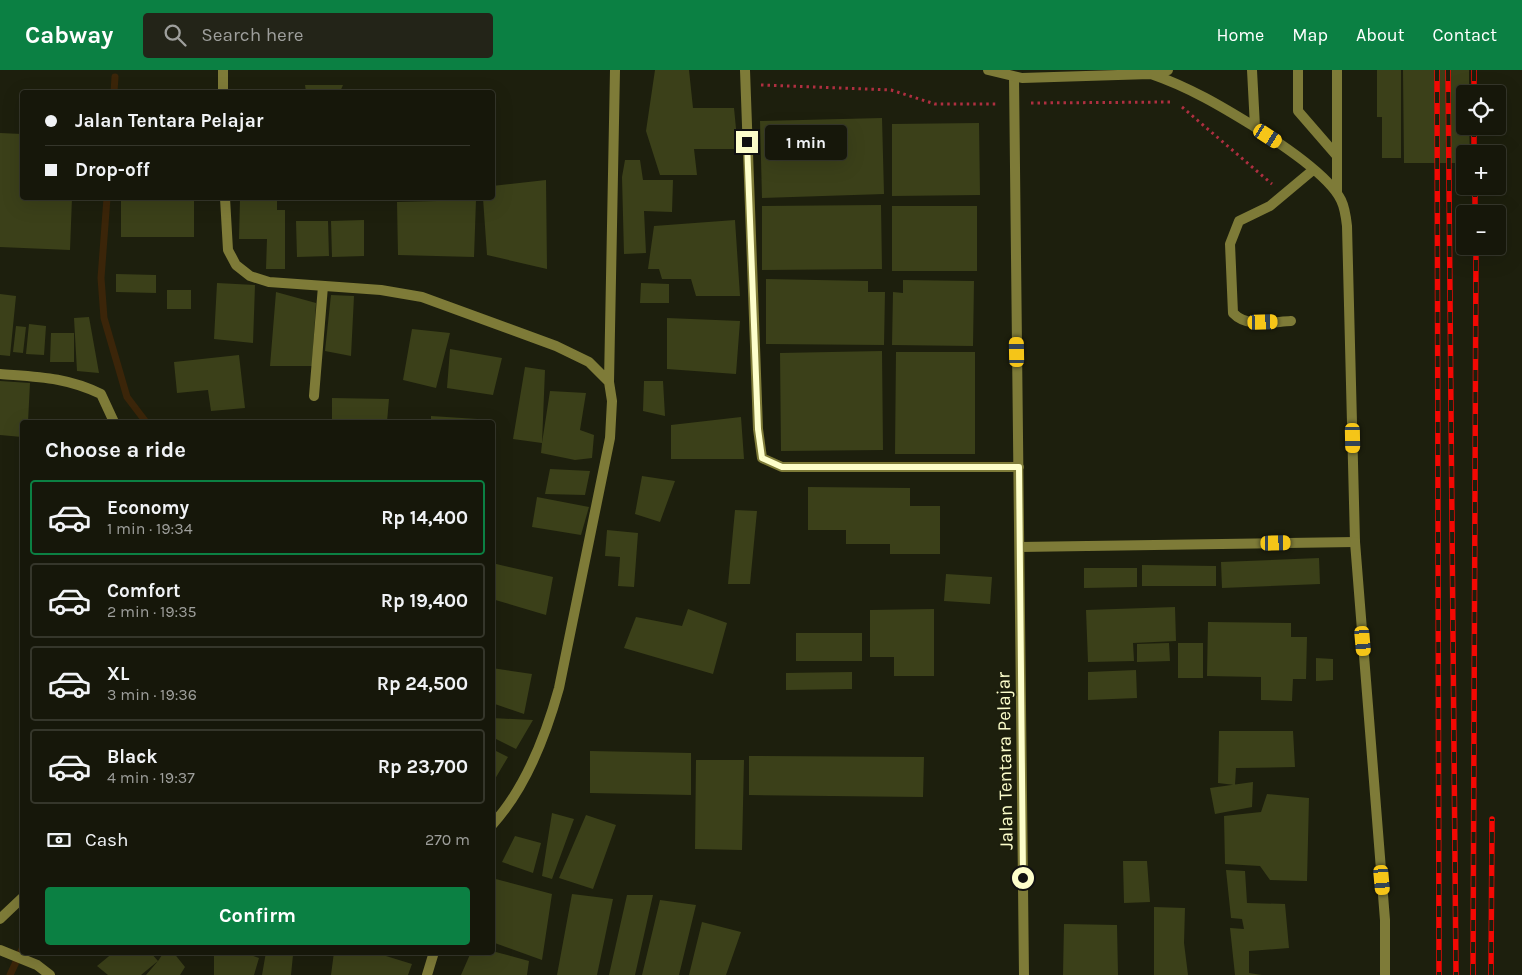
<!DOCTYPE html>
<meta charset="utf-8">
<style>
:root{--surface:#16170a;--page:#232418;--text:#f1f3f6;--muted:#9e9f9c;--line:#35362b;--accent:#0b8043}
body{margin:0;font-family:Karla,sans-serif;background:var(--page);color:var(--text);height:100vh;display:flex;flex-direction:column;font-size:19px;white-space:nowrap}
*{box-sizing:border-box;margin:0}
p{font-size:16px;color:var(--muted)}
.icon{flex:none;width:28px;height:28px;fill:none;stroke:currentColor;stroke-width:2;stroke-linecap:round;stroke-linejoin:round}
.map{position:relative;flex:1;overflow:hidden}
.drawer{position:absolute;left:20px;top:350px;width:475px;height:535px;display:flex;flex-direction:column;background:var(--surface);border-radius:5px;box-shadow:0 5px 20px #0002,0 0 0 1px var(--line)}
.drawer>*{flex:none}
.top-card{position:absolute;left:20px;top:20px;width:475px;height:110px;border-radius:5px;box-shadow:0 5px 20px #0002,0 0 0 1px var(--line);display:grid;align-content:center;height:110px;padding:0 25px;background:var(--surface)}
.buttons{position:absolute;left:1456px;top:15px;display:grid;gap:10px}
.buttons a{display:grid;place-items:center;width:50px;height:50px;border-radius:5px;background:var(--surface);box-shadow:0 5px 20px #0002,0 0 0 1px var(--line);font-size:25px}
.end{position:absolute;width:22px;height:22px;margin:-11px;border:6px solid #fdfecb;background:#111;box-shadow:0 0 0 2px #111}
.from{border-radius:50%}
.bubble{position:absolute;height:35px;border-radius:5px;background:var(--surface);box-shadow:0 5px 20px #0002,0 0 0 1px var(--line);font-size:16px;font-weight:700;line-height:35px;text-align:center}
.car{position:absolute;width:15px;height:30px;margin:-15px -8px;border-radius:6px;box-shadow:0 0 4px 1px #0007;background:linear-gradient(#f5c518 24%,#345 0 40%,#f5c518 0 76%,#345 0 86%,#f5c518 0)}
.top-card b{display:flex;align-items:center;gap:18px;height:48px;font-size:19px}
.top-card b+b{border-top:1px solid var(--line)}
.top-card i{width:12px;height:12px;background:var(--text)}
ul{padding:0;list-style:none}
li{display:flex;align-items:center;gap:15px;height:75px;margin:0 10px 8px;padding:0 15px;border:2px solid var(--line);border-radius:5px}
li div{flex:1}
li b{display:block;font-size:19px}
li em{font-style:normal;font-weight:700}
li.current{border-color:var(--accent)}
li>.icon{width:45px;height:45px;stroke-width:1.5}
h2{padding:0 25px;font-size:22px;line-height:60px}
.pay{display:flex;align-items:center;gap:12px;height:55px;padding:0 25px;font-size:19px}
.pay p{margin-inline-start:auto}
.cta{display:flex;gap:10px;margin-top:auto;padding:10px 25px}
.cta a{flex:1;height:58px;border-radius:5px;background:var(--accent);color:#fff;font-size:20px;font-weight:700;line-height:58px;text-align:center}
header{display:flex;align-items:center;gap:30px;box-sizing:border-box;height:70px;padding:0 25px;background:var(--accent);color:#fff}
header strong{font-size:24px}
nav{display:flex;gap:28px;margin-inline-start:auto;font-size:18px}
.search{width:350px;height:45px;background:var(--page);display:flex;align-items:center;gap:12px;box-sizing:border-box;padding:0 18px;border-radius:5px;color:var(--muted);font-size:19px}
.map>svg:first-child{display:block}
</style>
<header>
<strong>Cabway</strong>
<div class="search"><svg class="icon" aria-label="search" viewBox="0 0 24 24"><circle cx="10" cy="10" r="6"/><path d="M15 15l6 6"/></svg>Search here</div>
<nav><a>Home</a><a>Map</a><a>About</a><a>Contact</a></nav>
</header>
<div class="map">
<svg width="1522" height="905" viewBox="0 0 1522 905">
<rect width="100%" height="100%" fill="#1d1f0d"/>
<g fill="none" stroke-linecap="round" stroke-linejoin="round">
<path stroke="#3b2509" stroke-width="7" d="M114 22 115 7
M107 128 101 208 104 248 127 327 146 352
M10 905 22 879"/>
</g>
<path fill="#3b4019" d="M655 0H689L693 38H734L738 79H694L697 105H660L646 61Z
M1377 0H1401V88H1382V47H1377Z
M1403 0H1469V24H1465V56H1469L1470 84H1465V93H1404Z
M305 15H343L340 22H306Z
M882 48 884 124 762 128 760 51Z
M979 53 980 125 892 126V54Z
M0 63 22 64V128H72L70 180 0 177Z
M625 90H640L643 110H673L672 142 644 141 646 183 624 184 622 107Z
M546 110 547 199 487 185 483 128H492V116Z
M121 128H194V167H121Z
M240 129 277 130V140H285V199H266L267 169H239Z
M476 130 474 187 398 185 397 132Z
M881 135 882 199 762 200V136Z
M892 136H977V201H892Z
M364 150V186L332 187 331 151Z
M735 150 740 226H696L691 209H662L659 199H648L654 156Z
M296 151H328L329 186 297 187Z
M116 204 156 205V223L116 222Z
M766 209 868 211V222H885L884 275 766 274Z
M903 210 974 211 973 276 892 275 893 222 903 223Z
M217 213 255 215 253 273 214 269Z
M641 213 669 214V233H640Z
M167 220H191V239H167Z
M276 222 316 233 312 296H270Z
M0 224 16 226 10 286 0 285Z
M331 225 354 226 351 286 325 281Z
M89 247 99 303 77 301 74 248Z
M667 248 740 251 736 304 667 299Z
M29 254 46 256 44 285 26 284Z
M16 256 26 257 23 283 13 282Z
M412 259 450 263 436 318 403 310Z
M51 263H74V292H50Z
M450 279 502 288 493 325 447 318Z
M882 281 883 380 781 381 780 283Z
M896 282H975V384H895Z
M239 285 245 338 211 341 208 320 177 323 174 292Z
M525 297 545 300 542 373 550 321 586 323 580 360 594 365 592 388 575 390 541 383 542 373 513 369Z
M0 311 30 313 28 352H22V367L0 365Z
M644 311H663L665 346 643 341Z
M332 328 389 329 387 352H332Z
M431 346 493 350V352H431Z
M741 347 744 389H671V355Z
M550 399 590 401 585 425 545 424Z
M642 406 675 411 660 452 635 444Z
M808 417 910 418V436H940V484H890V474H846V460H808Z
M537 427 589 437 581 465 532 457Z
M735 440 757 441 750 514H728Z
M607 460 638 463 634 517 618 516 620 487 605 486Z
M1319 488 1320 514 1222 518 1221 492Z
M492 493 553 507 546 545 492 529Z
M1142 495 1216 496V516H1142Z
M1084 498H1137V517L1084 518Z
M946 504 992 507 990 534 944 531Z
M1175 537 1176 571 1133 573 1134 591 1088 592 1086 540Z
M688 539 727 553 713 604 624 578 636 547 682 556Z
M934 539V606H894V587H870V540Z
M1208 552 1291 553V567H1307L1306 609H1293L1292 631 1261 630V607L1207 606Z
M796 563H862V591H796Z
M1169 573 1170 591 1137 592V574Z
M1178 573H1203V608H1178Z
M1316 588 1333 589V610L1316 611Z
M492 598 532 604 524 644 492 633Z
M1136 600 1137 628 1088 630V602Z
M852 602V619L786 620V603Z
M492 648 533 650 516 679 492 667Z
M1219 661H1293L1295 697 1236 698 1235 715 1218 713Z
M492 679 508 687 492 714Z
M590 681 691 683V725L590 723Z
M749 686 924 687 923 727 749 725Z
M696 690H744L742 780 695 779Z
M1253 712 1252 737 1215 744 1210 718Z
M1267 724 1309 728 1307 811 1270 810 1260 796 1225 794 1224 746 1261 742Z
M552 743 574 749 552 809 542 806Z
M586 745 616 755 593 819 559 808Z
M515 766 541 773 533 803 502 792Z
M1123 791H1147L1150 832 1124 833Z
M1226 800 1245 801 1247 833 1285 834 1289 878 1249 881V903L1262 905H1235L1230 858 1244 859 1242 849 1231 848Z
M492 808 552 824 542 890 492 872Z
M572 824 613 829 597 905H557Z
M627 825H653L635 905H609Z
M660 830 696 835 679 905H642Z
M1154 837 1185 838 1184 873 1188 905H1154Z
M702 852 741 862 726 905H689Z
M1064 854 1117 855 1118 905H1063Z
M492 881 529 891 527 905H461L471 882Z
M114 882H150L158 891 164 882H173L185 897 180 905H146L158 891 141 905H108L97 896Z
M214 882H243L259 888 254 905H214Z
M266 882 293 885 291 905H262Z
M334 882H373L412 894 408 905H331Z"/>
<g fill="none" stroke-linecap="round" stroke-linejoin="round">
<path stroke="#af2f40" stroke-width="3" stroke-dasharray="2.5 4" stroke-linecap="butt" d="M761 15 891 20 935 34H997
M1031 33 1172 32
M1182 37 1272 114"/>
<path stroke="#7e7b38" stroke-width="10" d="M1298 0V41L1337 86
M1255 57C1278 72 1329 105 1341 130 1345 138 1346 147 1347 156L1355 472
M1337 122V0
M1291 251C1271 252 1247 258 1233 243L1230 174 1239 151 1270 136 1313 100"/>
<path stroke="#7e7b38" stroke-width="10" d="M223 0V22
M745 0 758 359 762 388 782 397H1019
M1014 7 1024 905
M225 128 228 180 236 195 250 206 269 212 381 220 422 227 556 276 589 292 609 312 612 331 610 368 559 618C546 665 526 718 492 755
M0 304C38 307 66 307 101 324L114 352
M609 312 615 0
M314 326 323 216
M1020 477 1355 472
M0 849 22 828
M0 880 37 895 50 905
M427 905 434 882"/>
<path stroke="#7e7b38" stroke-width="10" d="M988 0 1022 8 1150 4 1168 0
M1252 0 1255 57
M1151 4C1189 17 1221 36 1255 57
M1355 472 1385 850V905"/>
<defs>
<path id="rail" d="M1437 0 1439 905
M1448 0 1456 905
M1474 0V24
M1474 56V84
M1475 116V144
M1473 905 1476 176
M1491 905 1492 749"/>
</defs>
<use href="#rail" stroke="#f30803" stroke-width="5.5"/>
<use href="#rail" stroke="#1d1f0d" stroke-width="4" stroke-dasharray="11" stroke-linecap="butt"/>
</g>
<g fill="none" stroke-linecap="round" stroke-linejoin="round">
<path stroke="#fdfecb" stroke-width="6" d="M747 72 758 359 762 388 782 397H1019L1023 808"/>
</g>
<g text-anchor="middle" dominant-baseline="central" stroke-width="4" stroke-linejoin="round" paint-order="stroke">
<g font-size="19" fill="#fdfecb" stroke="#1d1f0d">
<text transform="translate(1005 691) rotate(-91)">Jalan Tentara Pelajar</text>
</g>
</g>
</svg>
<div class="buttons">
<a><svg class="icon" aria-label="locate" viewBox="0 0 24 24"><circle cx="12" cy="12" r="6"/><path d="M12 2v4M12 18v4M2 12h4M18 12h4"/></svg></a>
<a>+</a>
<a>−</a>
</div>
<i class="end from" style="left:1023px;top:808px"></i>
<i class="end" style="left:747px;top:72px"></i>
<div class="bubble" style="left:765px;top:55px;width:82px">1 min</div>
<i class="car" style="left:1268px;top:66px;rotate:123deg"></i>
<i class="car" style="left:1263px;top:252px;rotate:88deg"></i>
<i class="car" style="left:1017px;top:282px;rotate:359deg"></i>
<i class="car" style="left:1353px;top:368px;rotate:179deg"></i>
<i class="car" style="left:1276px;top:473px;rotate:89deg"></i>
<i class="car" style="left:1363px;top:571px;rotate:175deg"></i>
<i class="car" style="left:1382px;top:810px;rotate:175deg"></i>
<div class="top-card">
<b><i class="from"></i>Jalan Tentara Pelajar</b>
<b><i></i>Drop-off</b>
</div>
<section class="drawer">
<h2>Choose a ride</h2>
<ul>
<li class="current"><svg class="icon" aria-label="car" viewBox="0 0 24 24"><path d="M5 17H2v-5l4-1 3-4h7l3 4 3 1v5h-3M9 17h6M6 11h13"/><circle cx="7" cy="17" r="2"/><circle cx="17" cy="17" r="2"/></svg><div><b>Economy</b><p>1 min · 19:34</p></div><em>Rp 14,400</em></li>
<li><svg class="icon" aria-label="car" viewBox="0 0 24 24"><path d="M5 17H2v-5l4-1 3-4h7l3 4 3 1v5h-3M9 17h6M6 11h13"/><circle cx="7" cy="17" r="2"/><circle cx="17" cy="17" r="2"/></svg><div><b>Comfort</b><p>2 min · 19:35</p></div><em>Rp 19,400</em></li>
<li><svg class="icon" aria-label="car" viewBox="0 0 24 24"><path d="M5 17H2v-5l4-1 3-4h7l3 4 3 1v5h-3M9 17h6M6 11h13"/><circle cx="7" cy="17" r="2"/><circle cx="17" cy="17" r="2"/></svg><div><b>XL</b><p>3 min · 19:36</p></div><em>Rp 24,500</em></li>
<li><svg class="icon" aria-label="car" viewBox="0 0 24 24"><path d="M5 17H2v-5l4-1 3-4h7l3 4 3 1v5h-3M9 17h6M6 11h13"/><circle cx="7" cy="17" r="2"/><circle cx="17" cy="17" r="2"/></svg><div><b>Black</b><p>4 min · 19:37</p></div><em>Rp 23,700</em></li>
</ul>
<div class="pay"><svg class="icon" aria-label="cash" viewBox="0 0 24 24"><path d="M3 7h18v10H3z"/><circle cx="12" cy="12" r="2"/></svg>Cash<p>270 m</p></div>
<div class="cta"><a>Confirm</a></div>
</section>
</div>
